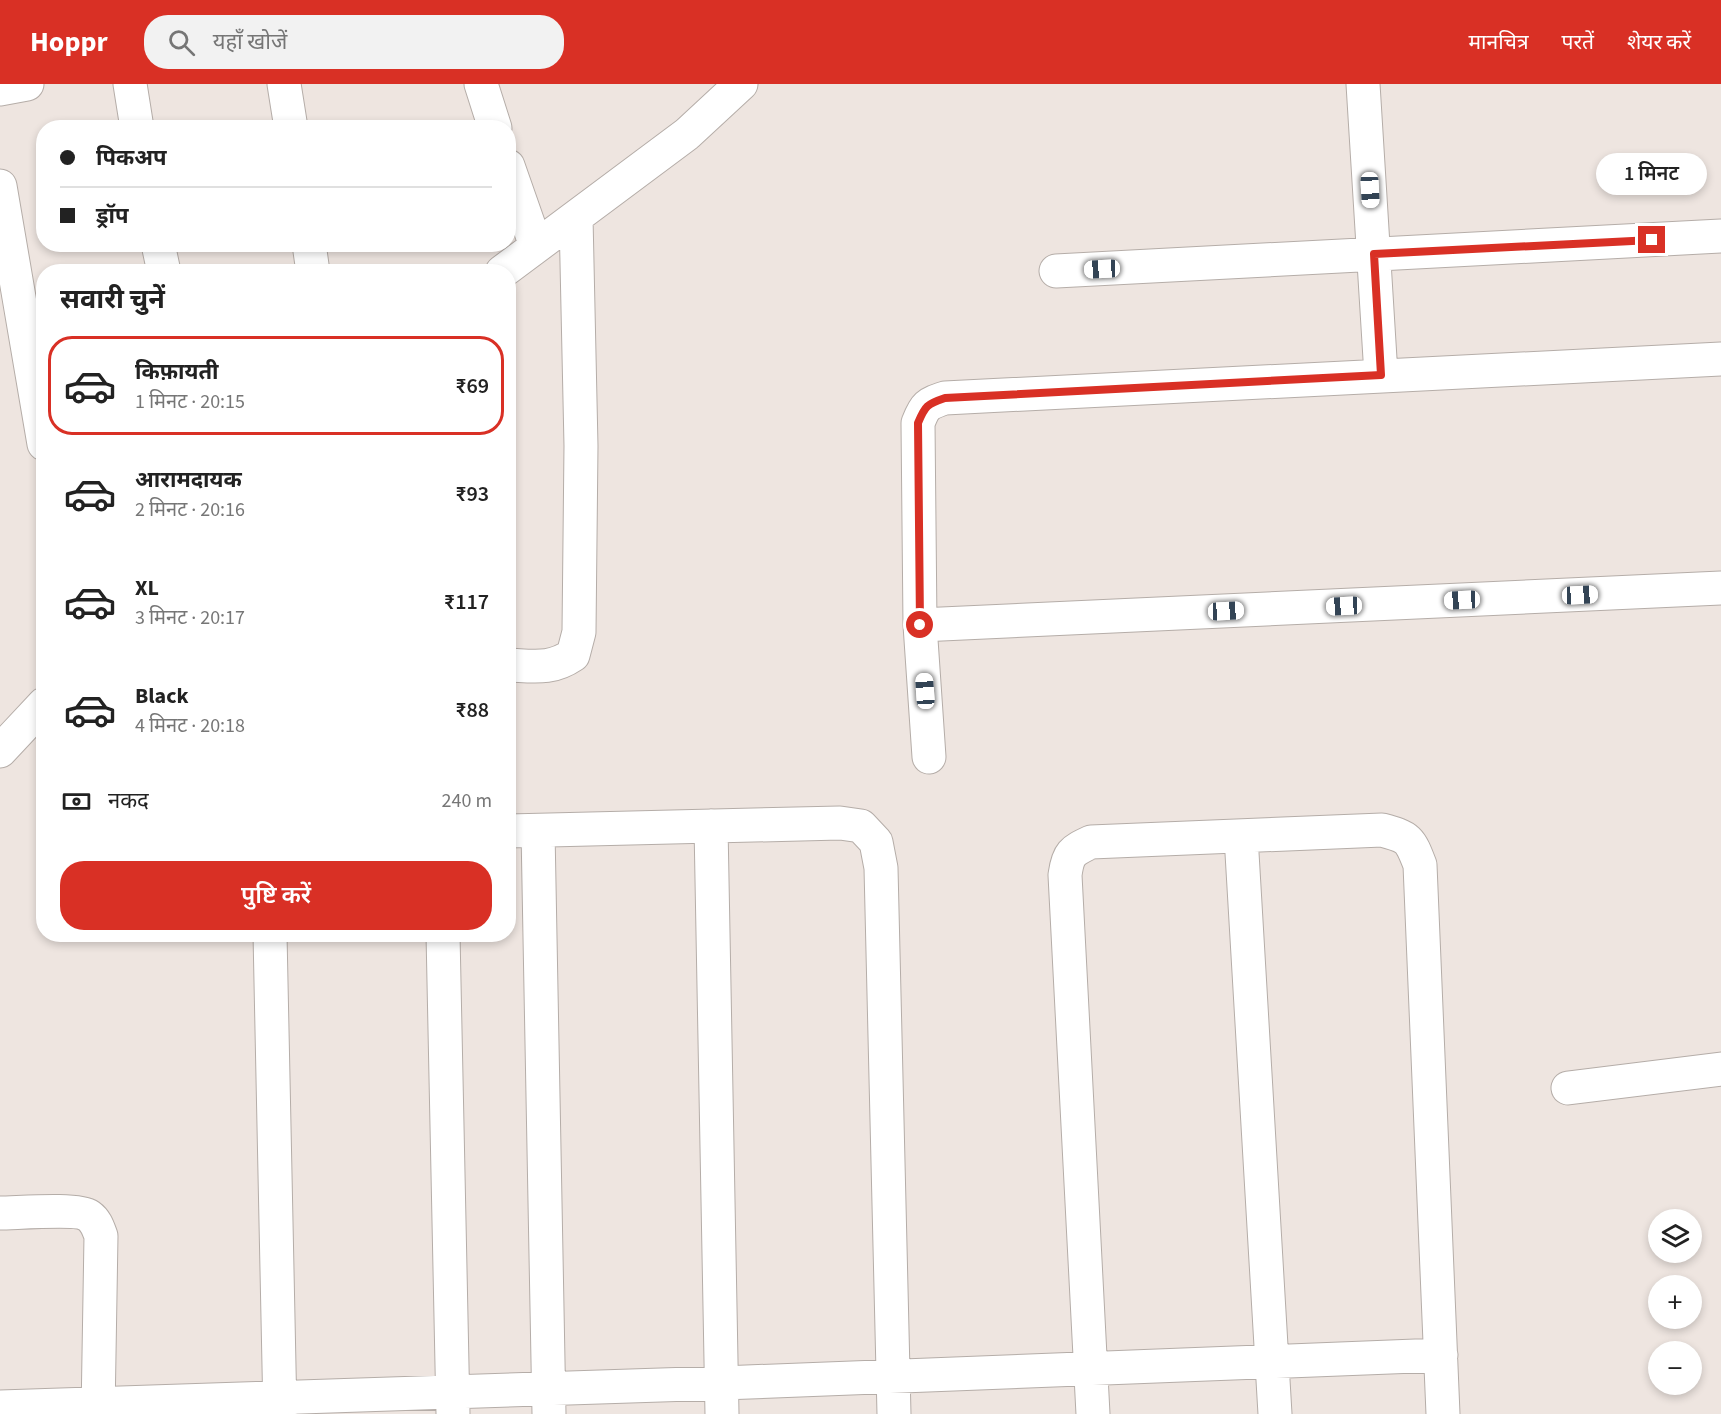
<!DOCTYPE html>
<html lang="hi">
<meta charset="utf-8">
<style>
:root{--surface:#fff;--page:#f2f2f2;--text:#222;--muted:#767676;--line:#e0e0e0;--accent:#d93025}
body{margin:0;font-family:"Source Sans 3","Noto Sans Devanagari",sans-serif;background:var(--page);color:var(--text);height:100vh;display:flex;flex-direction:column;font-size:22px;white-space:nowrap}
*{box-sizing:border-box;margin:0}
p{font-size:20px;color:var(--muted)}
.icon{flex:none;width:33px;height:33px;fill:none;stroke:currentColor;stroke-width:2;stroke-linecap:round;stroke-linejoin:round}
.map{position:relative;flex:1;overflow:hidden}
.drawer{position:absolute;left:36px;top:180px;width:480px;height:678px;display:flex;flex-direction:column;background:var(--surface);border-radius:24px;box-shadow:0 3px 9px #0003}
.drawer>*{flex:none}
.banner{position:absolute;left:36px;top:36px;width:480px;height:132px;border-radius:24px;box-shadow:0 3px 9px #0003;display:grid;align-content:center;height:132px;padding:0 24px;background:var(--surface)}
.buttons{position:absolute;left:1648px;top:1125px;display:grid;gap:12px}
.buttons a{display:grid;place-items:center;width:54px;height:54px;border-radius:50%;background:var(--surface);box-shadow:0 3px 9px #0003;font-size:30px}
.end{position:absolute;width:27px;height:27px;margin:-14px;border:8px solid #d93025;background:#fff;box-shadow:0 0 0 3px #fff}
.from{border-radius:50%}
.bubble{position:absolute;height:42px;border-radius:21px;background:var(--surface);box-shadow:0 3px 9px #0003;font-size:20px;font-weight:600;line-height:42px;text-align:center}
.car{position:absolute;width:18px;height:36px;margin:-18px -9px;border-radius:8px;box-shadow:0 0 4px 2px #0007;background:linear-gradient(#fff 24%,#345 0 40%,#fff 0 76%,#345 0 86%,#fff 0)}
.banner b{display:flex;align-items:center;gap:21px;height:57px;font-size:22px}
.banner b+b{border-top:2px solid var(--line)}
.banner i{width:15px;height:15px;background:var(--text)}
ul{padding:0;list-style:none}
li{display:flex;align-items:center;gap:18px;height:99px;margin:0 12px 9px;padding:0 12px;border:3px solid transparent;border-radius:24px}
li div{flex:1}
li b{display:block;font-size:22px}
li em{font-style:normal;font-weight:600}
li.selected{border-color:var(--accent)}
li>.icon{width:54px;height:54px;stroke-width:1.5}
h2{padding:0 24px;font-size:27px;line-height:72px}
.pay{display:flex;align-items:center;gap:15px;height:66px;padding:0 24px;font-size:22px}
.pay p{margin-inline-start:auto}
.cta{display:flex;gap:12px;margin-top:auto;padding:12px 24px}
.cta a{flex:1;height:69px;border-radius:24px;background:var(--accent);color:#fff;font-size:24px;font-weight:600;line-height:69px;text-align:center}
header{display:flex;align-items:center;gap:36px;box-sizing:border-box;height:84px;padding:0 30px;background:var(--accent);color:#fff}
header strong{font-size:28px}
nav{display:flex;gap:33px;margin-inline-start:auto;font-size:21px}
.search{width:420px;height:54px;background:var(--page);display:flex;align-items:center;gap:15px;box-sizing:border-box;padding:0 21px;border-radius:24px;color:var(--muted);font-size:22px}
.map>svg:first-child{display:block}
</style>
<header>
<strong>Hoppr</strong>
<div class="search"><svg class="icon" aria-label="search" viewBox="0 0 24 24"><circle cx="10" cy="10" r="6"/><path d="M15 15l6 6"/></svg>यहाँ खोजें</div>
<nav><a>मानचित्र</a><a>परतें</a><a>शेयर करें</a></nav>
</header>
<div class="map">
<svg width="1721" height="1330" viewBox="0 0 1721 1330">
<rect width="100%" height="100%" fill="#eee5e0"/>
<g fill="none" stroke-linecap="round" stroke-linejoin="round">
<defs>
<path id="minor" d="M130 0 137 44
M284 0 291 44
M481 0 495 44
M1363 0 1381 291
M0 5 27 0
M508 82 536 162
M0 102 44 360
M158 160 164 188
M309 160 313 188
M1056 187 1721 152
M502 188 687 50 741 0
M920 541 1721 504
M508 581C534 582 551 586 573 571L579 548 581 362 576 133
M0 667 44 620
M929 673 920 541 918 339C925 321 927 320 945 314L1721 275
M711 742 722 1330
M508 747 840 739 861 742 876 758 881 784 894 1330
M538 747 549 1330
M1241 752 1275 1330
M270 850 280 1330
M443 850 453 1329
M1568 1004 1721 985
M0 1129C17 1129 78 1124 89 1132 96 1137 98 1144 101 1152L98 1330
M0 1323 722 1299 1441 1271
M1093 1330 1065 791C1068 769 1072 767 1091 758L1382 746C1409 753 1410 755 1420 781L1443 1330"/>
</defs>
<use href="#minor" stroke="#b5ada8" stroke-width="35"/>
<use href="#minor" stroke="#fff" stroke-width="33"/>
</g>
<g fill="none" stroke-linecap="round" stroke-linejoin="round">
<path stroke="#d93025" stroke-width="8" d="M920 541 918 339C925 322 927 320 945 314L1381 291 1374 170 1652 156"/>
</g>
</svg>
<div class="buttons">
<a><svg class="icon" aria-label="layers" viewBox="0 0 24 24"><path d="M12 4l9 5-9 5-9-5zM3 14l9 5 9-5"/></svg></a>
<a>+</a>
<a>−</a>
</div>
<i class="end from" style="left:920px;top:541px"></i>
<i class="end" style="left:1652px;top:156px"></i>
<div class="bubble" style="left:1596px;top:69px;width:111px">1 मिनट</div>
<i class="car" style="left:1370px;top:106px;rotate:177deg"></i>
<i class="car" style="left:1102px;top:185px;rotate:267deg"></i>
<i class="car" style="left:1580px;top:511px;rotate:87deg"></i>
<i class="car" style="left:1462px;top:516px;rotate:267deg"></i>
<i class="car" style="left:1344px;top:522px;rotate:267deg"></i>
<i class="car" style="left:1226px;top:527px;rotate:87deg"></i>
<i class="car" style="left:925px;top:607px;rotate:356deg"></i>
<div class="banner">
<b><i class="from"></i>पिकअप</b>
<b><i></i>ड्रॉप</b>
</div>
<section class="drawer">
<h2>सवारी चुनें</h2>
<ul>
<li class="selected"><svg class="icon" aria-label="car" viewBox="0 0 24 24"><path d="M5 17H2v-5l4-1 3-4h7l3 4 3 1v5h-3M9 17h6M6 11h13"/><circle cx="7" cy="17" r="2"/><circle cx="17" cy="17" r="2"/></svg><div><b>किफ़ायती</b><p>1 मिनट · 20:15</p></div><em>₹69</em></li>
<li><svg class="icon" aria-label="car" viewBox="0 0 24 24"><path d="M5 17H2v-5l4-1 3-4h7l3 4 3 1v5h-3M9 17h6M6 11h13"/><circle cx="7" cy="17" r="2"/><circle cx="17" cy="17" r="2"/></svg><div><b>आरामदायक</b><p>2 मिनट · 20:16</p></div><em>₹93</em></li>
<li><svg class="icon" aria-label="car" viewBox="0 0 24 24"><path d="M5 17H2v-5l4-1 3-4h7l3 4 3 1v5h-3M9 17h6M6 11h13"/><circle cx="7" cy="17" r="2"/><circle cx="17" cy="17" r="2"/></svg><div><b>XL</b><p>3 मिनट · 20:17</p></div><em>₹117</em></li>
<li><svg class="icon" aria-label="car" viewBox="0 0 24 24"><path d="M5 17H2v-5l4-1 3-4h7l3 4 3 1v5h-3M9 17h6M6 11h13"/><circle cx="7" cy="17" r="2"/><circle cx="17" cy="17" r="2"/></svg><div><b>Black</b><p>4 मिनट · 20:18</p></div><em>₹88</em></li>
</ul>
<div class="pay"><svg class="icon" aria-label="cash" viewBox="0 0 24 24"><path d="M3 7h18v10H3z"/><circle cx="12" cy="12" r="2"/></svg>नकद<p>240 m</p></div>
<div class="cta"><a>पुष्टि करें</a></div>
</section>
</div>
